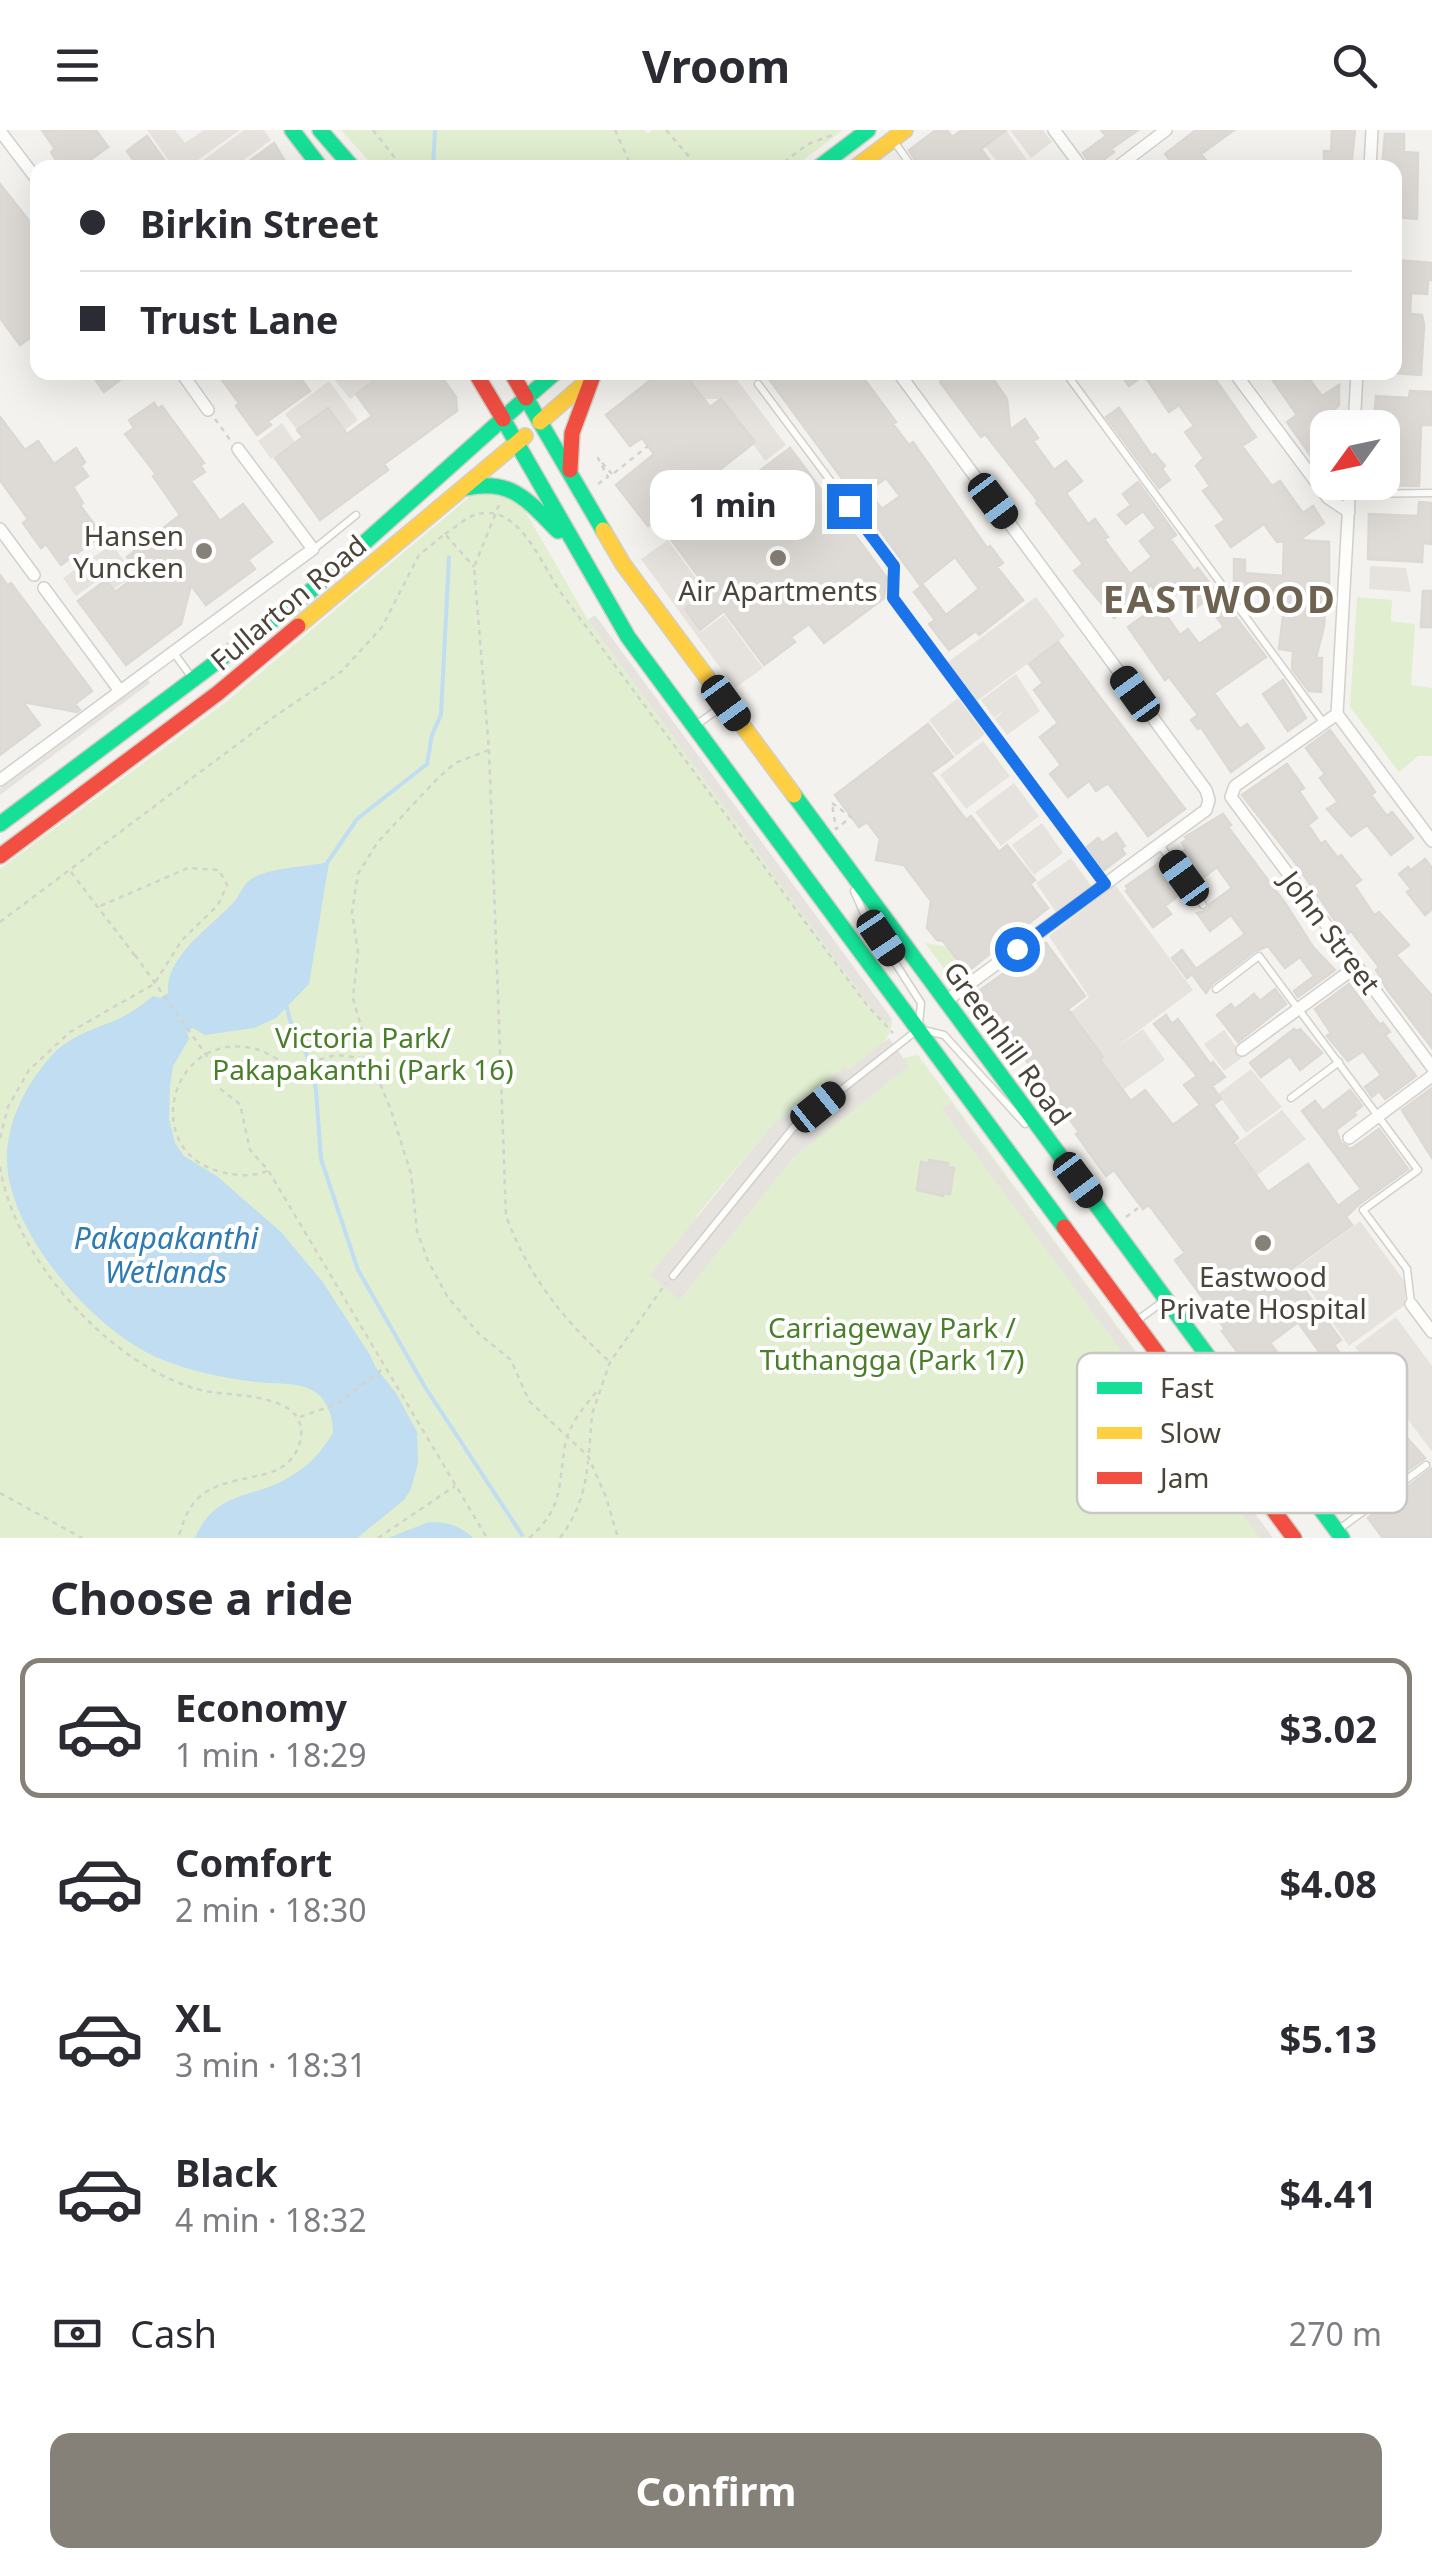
<!DOCTYPE html>
<meta charset="utf-8">
<style>
:root{--surface:#fff;--page:#f2f2f3;--text:#2b2b33;--muted:#7c7c81;--line:#e1e1e2;--accent:#868178}
body{margin:0;font-family:"Noto Sans",sans-serif;background:var(--page);color:var(--text);height:100vh;display:flex;flex-direction:column;font-size:38px;white-space:nowrap}
*{box-sizing:border-box;margin:0}
p{font-size:32px;color:var(--muted)}
.icon{flex:none;width:55px;height:55px;fill:none;stroke:currentColor;stroke-width:2;stroke-linecap:round;stroke-linejoin:round}
.map{position:relative;height:1408px;overflow:hidden}
.details{display:flex;flex-direction:column;background:var(--surface);flex:1}
.details>*{flex:none}
.hud{position:absolute;left:30px;top:30px;width:1372px;height:220px;border-radius:20px;box-shadow:0 10px 40px #0002;display:grid;align-content:center;height:220px;padding:0 50px;background:var(--surface)}
.needle{width:65px;rotate:237deg}
.controls{position:absolute;left:1310px;top:280px;display:grid;gap:20px}
.controls a{display:grid;place-items:center;width:90px;height:90px;border-radius:20px;background:var(--surface);box-shadow:0 10px 40px #0002;font-size:50px}
.end{position:absolute;width:45px;height:45px;margin:-22px;border:12px solid #1a73e8;background:#fff;box-shadow:0 0 0 5px #fff}
.from{border-radius:50%}
.bubble{position:absolute;height:70px;border-radius:20px;background:var(--surface);box-shadow:0 10px 40px #0002;font-size:32px;font-weight:700;line-height:70px;text-align:center}
.car{position:absolute;width:30px;height:60px;margin:-30px -15px;border-radius:12px;box-shadow:0 0 8px 2px #0007;background:linear-gradient(#222 24%,#8ab4d8 0 40%,#222 0 76%,#8ab4d8 0 86%,#222 0)}
.hud b{display:flex;align-items:center;gap:35px;height:95px;font-size:38px}
.hud b+b{border-top:2px solid var(--line)}
.hud i{width:25px;height:25px;background:var(--text)}
ul{padding:0;list-style:none}
li{display:flex;align-items:center;gap:30px;height:140px;margin:0 20px 15px;padding:0 30px;border:5px solid transparent;border-radius:20px}
li div{flex:1}
li b{display:block;font-size:38px}
li em{font-style:normal;font-weight:700}
li.selected{border-color:var(--accent)}
li>.icon{width:90px;height:90px;stroke-width:1.5}
h2{padding:0 50px;font-size:45px;line-height:120px}
.pay{display:flex;align-items:center;gap:25px;height:110px;padding:0 50px;font-size:38px}
.pay p{margin-inline-start:auto}
.primary-button{display:flex;gap:20px;margin-top:auto;padding:20px 50px}
.primary-button a{flex:1;height:115px;border-radius:20px;background:var(--accent);color:#fff;font-size:40px;font-weight:700;line-height:115px;text-align:center}
header{display:flex;justify-content:space-between;align-items:center;height:130px;padding:0 50px;background:var(--surface);font-size:45px;font-weight:700}
.map>svg:first-child{display:block}
</style>
<header><svg class="icon" aria-label="menu" viewBox="0 0 24 24"><path d="M4 6h16M4 12h16M4 18h16"/></svg>Vroom<svg class="icon" aria-label="search" viewBox="0 0 24 24"><circle cx="10" cy="10" r="6"/><path d="M15 15l6 6"/></svg></header>
<div class="map">
<svg width="1432" height="1408" viewBox="0 0 1432 1408">
<rect width="100%" height="100%" fill="#f4f2ee"/>
<path fill="#e1eecf" d="M341 0H644L648 4 653 0H843L794 37 375 38Z
M495 360 512 368 525 381 588 490 868 874 886 894 892 889C893 914 865 927 847 941L844 937 774 993 697 1085 680 1170 793 1028 909 936 903 928 918 925 1273 1408H0V739L226 572 473 364Z
M1357 467 1392 470 1391 491 1415 494 1411 555 1432 558V626H1418L1399 642 1350 577Z
M925 813 948 817 968 844 954 852Z"/>
<path fill="#e6e3df" d="M147 0H175L185 13 204 0H240L188 37 174 38Z
M244 0H264L271 10 234 37H194Z
M1006 0 1027 30 1017 37H1001L985 16Z
M1010 0H1043L1052 12 1031 28Z
M329 243H386L350 269Z
M683 243H732L786 315 765 331 721 269H704Z
M329 251 358 290 345 300 328 278 297 300 285 284Z
M282 293 295 312 271 329 258 311Z
M668 410 706 462 684 480 701 502 724 485 763 538 735 558 641 429Z
M112 414 134 445 114 459 104 446 76 466 63 448Z
M1370 436 1406 438 1411 462 1369 459Z
M1036 467 1065 506 977 571 948 532Z
M595 485 892 889 886 894 868 874 588 490Z
M1016 544 1040 581 1007 605 995 589 1006 579 994 588 981 570Z
M148 549 150 553 0 665V659Z
M958 568 985 604 956 626 929 590Z
M983 611 1010 646 966 679 940 645Z
M1014 653 1039 686 1001 716 975 682Z
M1042 693 1063 723 1034 745 1012 715Z
M1071 728 1092 757 1056 782 1036 753Z
M1115 755 1193 860 1114 919 1143 899 1165 930 1123 960 1101 931 1104 927 1070 883 1089 867 1049 806Z
M1224 900 1243 927 1224 941 1204 914Z
M889 908 909 936 793 1028 680 1170 650 1145 773 994 844 937 848 940Z
M1251 939 1282 977 1246 1003 1218 964Z
M951 973 1273 1408H1260L942 979Z
M1282 980 1306 1009 1257 1045 1234 1015Z
M1360 1091 1405 1152V1175L1349 1216 1295 1139Z
M1396 1187 1432 1236V1322L1355 1217Z"/>
<path fill="#c0ddf1" d="M329 732 309 854 276 888 254 898 205 905 193 898 187 902 189 909 173 936 170 955 169 989 175 1013 184 1026 218 1047 281 1102 322 1151 370 1225 376 1238 396 1263 417 1302 418 1333 411 1359 404 1370 357 1408H195C217 1357 258 1370 296 1343 312 1333 323 1319 333 1303 333 1286 327 1267 310 1259 295 1252 274 1254 257 1252 224 1248 192 1242 161 1229 95 1203 4 1099 7 1025 8 987 29 950 54 923 76 901 103 898 128 884 137 879 145 872 153 866L160 868 168 863C165 826 211 797 234 772 241 764 243 753 253 748 273 737 306 737 329 732Z
M429 1392C446 1392 460 1395 473 1408H388Z"/>
<g fill="none" stroke-linecap="round" stroke-linejoin="round">
<path stroke="#c0ddf1" stroke-width="4" d="M433 38 435 0
M325 736 357 689 427 634 432 605 441 585 449 427
M286 874 290 890 310 932 316 960 321 1029 358 1140 425 1257 522 1405"/>
</g>
<path fill="#dedbd6" stroke="#dcd9d4" stroke-width="2.5" fill-rule="evenodd" d="M42 0H96L108 17 87 32 85 30 75 38H61L51 22 55 19Z
M936 0H947L952 7 962 0H1006L981 19 995 38H920L909 20Z
M1101 0H1138L1111 19 1114 22 1103 30 1107 38H1093L1083 23 1106 6Z
M1196 0H1234L1201 24 1212 38H1176L1165 24Z
M1332 0H1355L1351 38H1324V21H1331Z
M1385 4H1404V22L1418 23 1417 89 1395 87 1397 46 1395 38H1382Z
M147 6 170 38H139L127 21Z
M274 13 289 38H240Z
M0 54 38 102V202L20 215 0 188Z
M1395 130 1432 133V150H1428L1427 164 1411 163 1410 184 1422 185 1424 195 1421 245 1395 243Z
M90 242H131L104 262Z
M216 242H296L310 261 268 291 271 295 257 305 236 276 239 273Z
M386 242H438L456 267 457 281 384 334 388 340 320 390 275 328 303 307 297 300 328 278 347 304 372 286 356 264Z
M661 242H683L710 277 721 269 755 312 648 396 616 355 654 324 642 308 630 316 606 285Z
M764 242H859L896 292 893 294 909 315 913 312 987 418 990 416 1003 433 997 437 1023 470 979 505 976 501 949 520 929 494 935 490 914 462 923 455 946 485 979 459 955 427 920 455ZM886 348 900 366 882 379 868 361Z
M952 242H988L1007 269 1010 300 1025 289 1038 308 1033 311 1054 340 1066 331 1082 351 1066 363 1088 394 1095 389 1108 407 1104 409 1130 444 1152 427 1140 411 1156 398 1143 381 1126 394 1118 385 1131 375 1123 364 1138 352 1176 405 1170 409 1194 441 1198 438 1266 527 1214 563 1240 599 1247 594 1264 618 1231 642 1201 597 1198 599 1191 590 1198 585 1169 547 1165 550 1128 497 1159 475 1180 505 1188 499 1199 514 1224 497 1205 471 1194 479 1181 460 1164 473 1151 455 1122 475 1125 480 1114 488 1074 441 1083 434 1036 373 1038 371 985 304 981 307 940 252Z
M1119 242H1210L1256 307 1242 316 1272 356 1280 351 1303 383 1313 376 1324 393 1299 410 1329 412V462H1326L1324 496 1316 528H1322L1321 562 1309 561 1292 539 1293 521 1279 519 1284 478 1270 477 1271 459 1234 458V429L1245 430V443L1283 446 1284 411 1277 412 1264 394 1231 417 1216 396 1225 390 1203 361 1210 356 1196 336 1204 328 1185 302 1194 296 1179 275 1169 282 1144 245 1129 256Z
M1267 242H1304L1322 266 1339 255V275L1323 291 1325 294 1313 302 1328 323V350L1287 292 1297 285Z
M1410 261 1432 262V295H1421L1419 356 1382 355V298H1376L1377 291H1374L1376 266 1409 268Z
M154 273 158 279 162 276 204 333 200 335 205 342 191 351 220 391 243 374 272 412 248 430 255 439 206 475 191 455 181 494 126 535 78 471 106 450 115 462 139 444 127 427 180 385 153 346 156 344 125 304 134 298 129 290Z
M1119 278 1152 326 1155 324 1165 336 1162 339 1170 350 1159 358 1106 287Z
M0 287 25 320 38 311 54 334 76 318 85 332 81 336 88 346 73 357 83 373 80 375 102 405 61 435 46 414 41 418 23 393 28 389 0 350Z
M790 318 887 448 884 468 824 513 809 494 791 507 795 512 764 535 724 481 700 500 685 479 709 461 670 408Z
M1419 372 1431 373 1432 414 1423 413 1422 432 1368 429 1369 384 1418 386Z
M0 445 7 455 11 453 92 561 75 574 80 580 77 582 23 572 40 595 0 625Z
M1423 461H1432V497H1421Z
M1058 512 1185 679 1148 706 1108 653 1096 661 1089 651 1068 667 1050 644 1061 635 1040 607 1058 593 1034 560 1043 553 1029 534Z
M1283 550 1306 588 1288 601 1263 564Z
M928 594 953 627 931 643 966 690 971 686 999 722 1007 715 1035 750 1030 754 1048 778 967 842 943 811 937 810 927 798 931 771 904 735 876 730 880 709 867 692 859 697 835 665Z
M1330 600 1367 650 1375 662 1371 665 1387 686 1392 682 1413 708 1391 725 1367 695 1351 706 1327 679 1338 672 1320 648 1325 644 1306 618Z
M1287 634 1304 658 1299 661 1317 688 1308 695 1321 714 1325 711 1338 728 1341 725 1361 750 1354 755 1374 785 1379 782 1409 815 1396 825 1432 866V918L1387 859 1376 840 1379 837 1351 801 1345 805 1294 731 1242 665Z
M1223 684 1231 695 1228 697 1285 773 1313 817 1335 840 1298 867 1294 861 1314 846 1300 827 1285 838 1268 816 1255 821 1212 854 1206 863 1192 844 1187 848 1172 828 1182 820 1196 839 1245 804 1231 785 1210 801 1197 783 1208 780 1210 774 1232 758 1217 737 1196 753 1176 726 1186 719 1182 713 1187 709 1185 707Z
M1116 703 1125 716 1121 718 1125 724 1104 740 1087 717 1098 708 1102 713Z
M1425 729 1432 738V779L1425 785 1407 762 1411 759 1399 744 1408 737 1411 740Z
M1162 731 1184 761 1165 776 1171 784 1153 797 1126 761 1128 759 1126 756Z
M1046 813 1085 866 1068 879 1103 927 1100 930 1131 971 1145 960 1173 995 1200 975 1184 955 1197 946 1154 894 1166 885 1172 894 1178 889 1211 935 1213 932 1225 947 1212 956 1221 969 1213 975 1238 1008 1233 1013 1268 1062 1308 1034 1338 1076 1361 1059 1302 981 1315 971 1323 981 1350 960 1362 976 1354 982 1356 985 1336 1000 1341 1013 1351 1019 1379 999 1408 1039 1358 1075 1346 1087 1352 1095 1290 1140 1341 1210 1334 1215 1383 1281 1425 1328 1384 1357 1370 1336 1343 1357 1311 1314 1307 1317 1222 1201 1225 1199 1175 1130 1185 1123 1149 1075 1143 1079 1114 1040 1106 1046 1076 1004 1079 1002 976 863ZM1298 1192 1328 1234 1302 1253 1270 1213Z
M1349 854 1380 895 1383 893 1390 902 1385 905 1416 946 1385 969 1379 961 1372 967 1365 957 1381 945 1363 921 1348 931 1327 906 1331 903 1315 879Z
M1275 859 1286 874 1238 912 1217 885 1231 874 1235 879 1254 864 1260 871Z
M1294 899 1296 901 1300 899 1322 923 1300 940 1290 926 1261 947 1250 933Z
M1432 958V1028L1402 980Z
M929 1030 948 1033 947 1037 954 1038 950 1064 943 1063V1066L917 1060 921 1032 929 1034Z
M1432 1338V1408H1383L1368 1388Z"/>
<g fill="none" stroke-linecap="round" stroke-linejoin="round">
<defs>
<path id="lane" d="M893 10 913 38
M1065 242 1323 592
M758 254 894 436 893 469 1104 753
M1350 364 1432 363
M314 419 356 385
M174 523 190 545
M699 593 721 577
M1160 715 1203 775
M854 761 865 786 921 873 919 894
M1216 859 1259 826 1418 1040 1363 1080 1407 1139 1411 1173
M923 900 944 905 1025 994
M1291 968 1339 932
M673 1146 793 998 916 901
M1139 1189 1161 1173
M1338 1400 1426 1335"/>
<path id="street" d="M1054 0 1082 38
M0 1 38 51
M1116 38 1166 0
M1370 38 1372 0
M181 242 208 280
M898 242 1206 660 1209 670 1206 680 946 871
M1234 242 1328 368 1349 382
M1354 298 1357 242
M1350 352 1337 584 1432 711
M0 399 34 445
M44 458 120 561
M1337 584 1235 656 1231 667 1432 937
M0 650 313 419 238 319
M1242 920 1357 836
M1349 1008 1432 946
M1411 1174 1432 1202"/>
<path id="fast" d="M292 0 321 38
M320 0 353 38
M818 38 868 0
M526 268 556 242
M503 289 628 507 1064 1097
M466 358C512 348 528 371 558 401
M794 665 1342 1408
M0 694 306 465 526 268 603 400"/>
<path id="slow" d="M855 38 905 0
M540 292 593 246
M603 400 623 434 794 665
M298 496 525 306"/>
<path id="jam" d="M475 242 503 289
M511 242 526 268
M570 340 572 303 593 246
M0 726 218 563 298 496
M1064 1097 1294 1408"/>
</defs>
<use href="#lane" stroke="#d2d0cb" stroke-width="9"/>
<use href="#street" stroke="#d2d0cb" stroke-width="14"/>
<use href="#fast" stroke="#d3cfc5" stroke-width="18"/>
<use href="#slow" stroke="#d3cfc5" stroke-width="18"/>
<use href="#jam" stroke="#d3cfc5" stroke-width="18"/>
<path stroke="#d3d2cc" stroke-width="2.5" stroke-dasharray="5 5" stroke-linecap="butt" d="M373 0 403 38
M615 0 632 38
M666 0 699 38
M776 38 808 14 835 4
M215 289 231 311
M614 343 648 316
M598 354 608 347 598 328 612 344
M499 375 474 437 489 620 506 1086C528 1145 563 1190 610 1232
M445 404C453 399 463 390 472 386 516 368 540 431 559 460L866 874 893 903
M489 620 455 633 437 649 377 713 358 744 352 782 358 822 353 868 370 929 391 980 411 1044 417 1101 428 1131 447 1166 479 1204 511 1230 529 1271 588 1326 606 1367 618 1408
M832 673 851 687 836 699Z
M71 742 136 827
M0 792 275 586 342 541 382 497 419 425 445 404 474 437
M135 825 212 933 219 958 240 974 250 1020 268 1040 487 1408
M1023 950 1034 943
M0 1008 8 977 29 940 70 902 154 854 182 810 218 775 227 755 219 740 188 738 98 777
M0 1037C14 1127 106 1230 193 1258 223 1267 262 1262 289 1279 303 1289 304 1305 297 1320 279 1360 214 1336 189 1380 184 1388 181 1399 178 1408
M267 1041C252 1047 237 1046 221 1042 138 1021 171 897 256 919 267 922 280 931 291 937L336 925 369 929
M1126 1087 1141 1076
M300 1287 337 1274 385 1237
M589 1323 592 1284 610 1232 666 1153
M0 1363 82 1408
M378 1408 455 1356
M529 1408C564 1378 558 1356 565 1315 569 1294 584 1277 598 1260
M560 1408C578 1383 585 1362 588 1331"/>
<use href="#lane" stroke="#fdfdfc" stroke-width="6"/>
<use href="#street" stroke="#fdfdfc" stroke-width="11"/>
<use href="#fast" stroke="#16e098" stroke-width="15"/>
<use href="#slow" stroke="#ffcf43" stroke-width="15"/>
<use href="#jam" stroke="#f24e42" stroke-width="15"/>
</g>
<g fill="none" stroke-linecap="round" stroke-linejoin="round">
<path stroke="#1a73e8" stroke-width="12" d="M849 376 894 436 893 468 1105 754 1017 819"/>
</g>
<g fill="#868178" stroke="#fff" stroke-width="4">
<circle cx="204" cy="421" r="10"/>
<circle cx="778" cy="428" r="10"/>
<circle cx="1263" cy="1113" r="10"/>
</g>
<g text-anchor="middle" dominant-baseline="central" stroke-width="8" stroke-linejoin="round" paint-order="stroke">
<g font-size="28" fill="#4b4439" stroke="#fff">
<text x="184" y="405" text-anchor="end">Hansen<tspan x="184" dy="32">Yuncken</tspan></text>
<text x="778" y="460">Air Apartments</text>
<text x="1263" y="1146">Eastwood<tspan x="1263" dy="32">Private Hospital</tspan></text>
</g>
<g font-size="28" fill="#4b4439" stroke="#fff">
<text transform="translate(288 472) rotate(-40)">Fullarton Road</text>
<text transform="translate(1331 802) rotate(53)">John Street</text>
<text transform="translate(1008 913) rotate(54)">Greenhill Road</text>
</g>
<g font-size="28" fill="#4a7f2a" stroke="#fff">
<text x="363" y="907">Victoria Park/<tspan x="363" dy="32">Pakapakanthi (Park 16)</tspan></text>
<text x="892" y="1197">Carriageway Park /<tspan x="892" dy="32">Tuthangga (Park 17)</tspan></text>
</g>
<g font-size="30" font-style="italic" fill="#2e7ab2" stroke="#fff">
<text x="166" y="1107">Pakapakanthi<tspan x="166" dy="34">Wetlands</tspan></text>
</g>
<g font-size="38" font-weight="bold" letter-spacing="2.5" fill="#6e6250" stroke="#fff">
<text x="1220" y="468">EASTWOOD</text>
</g>
</g>
<rect x="1077" y="1223" width="330" height="160" rx="15" fill="#fff" stroke="#c9c7c4" stroke-width="2.5"/>
<rect x="1097" y="1252" width="45" height="12" fill="#16e098"/>
<rect x="1097" y="1297" width="45" height="12" fill="#ffcf43"/>
<rect x="1097" y="1342" width="45" height="12" fill="#f24e42"/>
<g font-size="28" fill="#4b4439">
<text x="1160" y="1268">Fast</text>
<text x="1160" y="1313">Slow</text>
<text x="1160" y="1358">Jam</text>
</g>
</svg>
<div class="controls">
<a><svg class="needle" viewBox="-14 -14 28 28"><path d="M0-13l5 13h-10z" fill="#e53935"/><path d="M0 13l5-13h-10z" fill="#7c7c81"/></svg></a>
</div>
<i class="end from" style="left:1017px;top:819px"></i>
<i class="end" style="left:849px;top:376px"></i>
<div class="bubble" style="left:650px;top:340px;width:165px">1 min</div>
<i class="car" style="left:993px;top:371px;rotate:143deg"></i>
<i class="car" style="left:1135px;top:564px;rotate:324deg"></i>
<i class="car" style="left:726px;top:573px;rotate:144deg"></i>
<i class="car" style="left:1184px;top:748px;rotate:324deg"></i>
<i class="car" style="left:881px;top:808px;rotate:146deg"></i>
<i class="car" style="left:818px;top:977px;rotate:51deg"></i>
<i class="car" style="left:1078px;top:1050px;rotate:143deg"></i>
<div class="hud">
<b><i class="from"></i>Birkin Street</b>
<b><i></i>Trust Lane</b>
</div>
</div>
<section class="details">
<h2>Choose a ride</h2>
<ul>
<li class="selected"><svg class="icon" aria-label="car" viewBox="0 0 24 24"><path d="M5 17H2v-5l4-1 3-4h7l3 4 3 1v5h-3M9 17h6M6 11h13"/><circle cx="7" cy="17" r="2"/><circle cx="17" cy="17" r="2"/></svg><div><b>Economy</b><p>1 min · 18:29</p></div><em>$3.02</em></li>
<li><svg class="icon" aria-label="car" viewBox="0 0 24 24"><path d="M5 17H2v-5l4-1 3-4h7l3 4 3 1v5h-3M9 17h6M6 11h13"/><circle cx="7" cy="17" r="2"/><circle cx="17" cy="17" r="2"/></svg><div><b>Comfort</b><p>2 min · 18:30</p></div><em>$4.08</em></li>
<li><svg class="icon" aria-label="car" viewBox="0 0 24 24"><path d="M5 17H2v-5l4-1 3-4h7l3 4 3 1v5h-3M9 17h6M6 11h13"/><circle cx="7" cy="17" r="2"/><circle cx="17" cy="17" r="2"/></svg><div><b>XL</b><p>3 min · 18:31</p></div><em>$5.13</em></li>
<li><svg class="icon" aria-label="car" viewBox="0 0 24 24"><path d="M5 17H2v-5l4-1 3-4h7l3 4 3 1v5h-3M9 17h6M6 11h13"/><circle cx="7" cy="17" r="2"/><circle cx="17" cy="17" r="2"/></svg><div><b>Black</b><p>4 min · 18:32</p></div><em>$4.41</em></li>
</ul>
<div class="pay"><svg class="icon" aria-label="cash" viewBox="0 0 24 24"><path d="M3 7h18v10H3z"/><circle cx="12" cy="12" r="2"/></svg>Cash<p>270 m</p></div>
<div class="primary-button"><a>Confirm</a></div>
</section>
